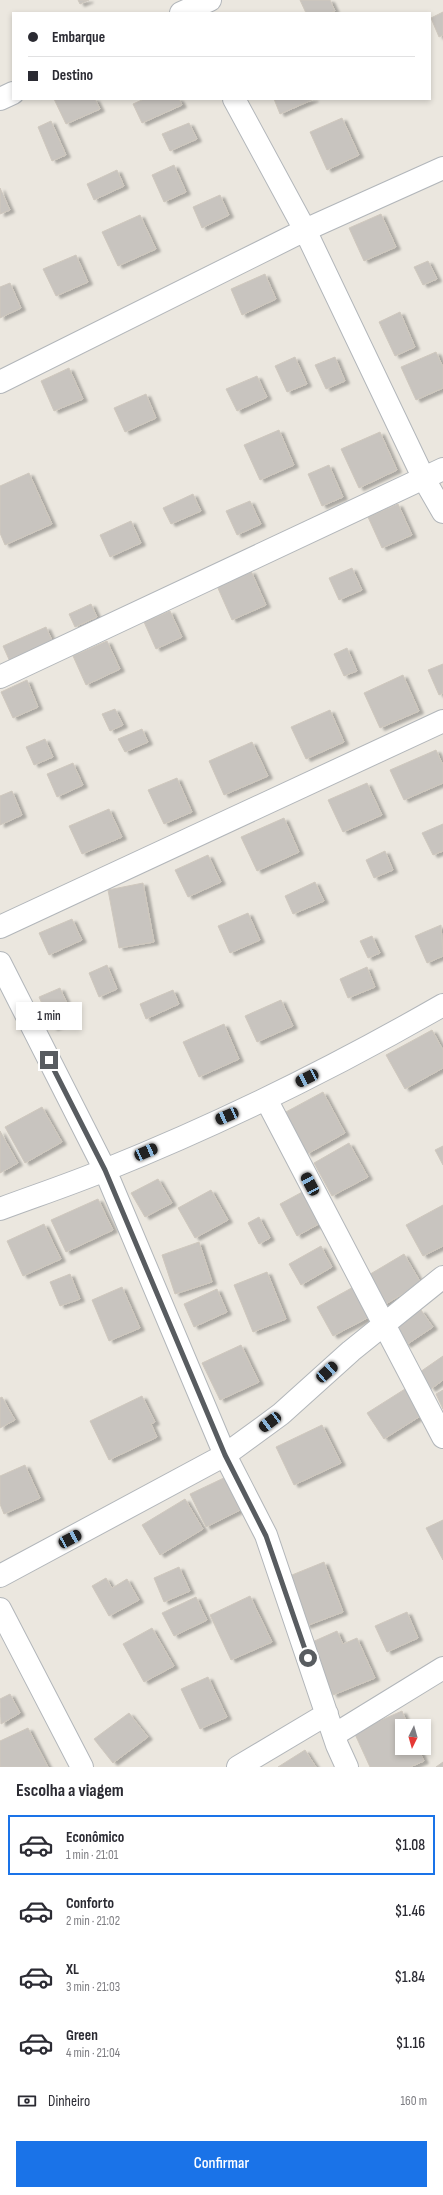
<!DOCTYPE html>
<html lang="pt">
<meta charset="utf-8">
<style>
:root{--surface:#fff;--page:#f7f7f7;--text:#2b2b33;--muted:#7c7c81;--line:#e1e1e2;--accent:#1a73e8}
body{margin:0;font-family:"Sofia Sans Condensed",sans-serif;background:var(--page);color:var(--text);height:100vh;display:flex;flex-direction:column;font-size:15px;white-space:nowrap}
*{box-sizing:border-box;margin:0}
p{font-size:13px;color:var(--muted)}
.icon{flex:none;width:22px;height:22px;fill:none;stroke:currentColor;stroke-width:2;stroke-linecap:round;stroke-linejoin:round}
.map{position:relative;height:1767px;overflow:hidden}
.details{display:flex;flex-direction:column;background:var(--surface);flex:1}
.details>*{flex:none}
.banner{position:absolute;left:12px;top:12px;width:419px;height:88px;border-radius:0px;box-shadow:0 2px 6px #0003;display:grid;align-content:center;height:88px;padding:0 16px;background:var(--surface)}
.needle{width:26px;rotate:185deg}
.buttons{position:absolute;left:395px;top:1719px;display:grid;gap:8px}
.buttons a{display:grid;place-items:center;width:36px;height:36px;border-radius:0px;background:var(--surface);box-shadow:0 2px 6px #0003;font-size:20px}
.end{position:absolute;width:18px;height:18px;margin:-9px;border:5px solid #585c60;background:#fff;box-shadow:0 0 0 2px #fff}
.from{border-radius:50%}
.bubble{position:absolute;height:28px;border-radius:0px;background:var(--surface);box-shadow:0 2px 6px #0003;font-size:13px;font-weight:600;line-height:28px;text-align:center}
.car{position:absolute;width:12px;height:24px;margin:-12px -6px;border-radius:5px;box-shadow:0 0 3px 1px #0007;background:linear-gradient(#222 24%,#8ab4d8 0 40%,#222 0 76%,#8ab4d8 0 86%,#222 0)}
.banner b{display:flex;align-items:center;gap:14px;height:38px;font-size:15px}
.banner b+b{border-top:1px solid var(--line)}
.banner i{width:10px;height:10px;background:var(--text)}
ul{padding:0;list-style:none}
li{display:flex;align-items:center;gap:12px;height:60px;margin:0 8px 6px;padding:0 8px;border:2px solid transparent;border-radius:0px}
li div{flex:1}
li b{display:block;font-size:15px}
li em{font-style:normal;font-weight:600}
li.current{border-color:var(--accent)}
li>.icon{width:36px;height:36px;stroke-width:1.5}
h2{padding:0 16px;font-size:18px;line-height:48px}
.pay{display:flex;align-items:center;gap:10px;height:44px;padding:0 16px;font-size:15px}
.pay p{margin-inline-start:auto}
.action{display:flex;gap:8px;margin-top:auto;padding:8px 16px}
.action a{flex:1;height:46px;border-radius:0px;background:var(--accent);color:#fff;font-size:16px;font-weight:600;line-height:46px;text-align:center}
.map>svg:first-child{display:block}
</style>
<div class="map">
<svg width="443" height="1767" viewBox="0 0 443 1767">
<defs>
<filter id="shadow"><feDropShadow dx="4.5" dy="2.5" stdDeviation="1" flood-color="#0004"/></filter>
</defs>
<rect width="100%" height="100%" fill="#ebe7df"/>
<path fill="#c8c4bf" stroke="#cfc8be" filter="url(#shadow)" d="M78 0H89L80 4Z
M300 0H330L335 11 330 13H306Z
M443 12V35L439 37 431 18Z
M54 99H95L100 109 66 124Z
M144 99H179L182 105 142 123 133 104Z
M274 99H314L280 114Z
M342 118 359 155 327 170 310 132Z
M51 121 66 155 52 161 38 127Z
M189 123 197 139 170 151 162 134Z
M174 165 186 192 164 202 152 175Z
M117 170 124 186 94 200 87 184Z
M0 188 10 210 0 214Z
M220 195 229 215 202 228 193 207Z
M381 214 396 247 364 261 349 228Z
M140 215 156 249 118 266 102 232Z
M76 255 88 282 56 296 43 269Z
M428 261 437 279 423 285 414 267Z
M265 274 276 299 242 315 231 289Z
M10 283 21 308 0 318V287Z
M400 312 415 347 395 356 379 322Z
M436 352 443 367V388L416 400 401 367Z
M295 357 307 384 287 392 275 366Z
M335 357 345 381 326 389 315 365Z
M69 368 83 399 54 411 41 381Z
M257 376 267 397 237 411 226 389Z
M146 394 156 418 125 432 114 408Z
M279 430 294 465 260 480 244 445Z
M380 432 397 470 359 488 341 449Z
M329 465 343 497 322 506 308 474Z
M29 473 52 524 5 545 0 533V486Z
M193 494 201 511 171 524 163 508Z
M250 501 261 524 237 535 226 511Z
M398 504 412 535 382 548 368 517Z
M131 521 141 543 110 557 100 535Z
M352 568 362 590 339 600 329 578Z
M251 571 266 605 232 620 217 586Z
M91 604 97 617 75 627 69 614Z
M170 611 182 637 156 649 144 622Z
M46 627 54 645 11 664 3 646Z
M107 641 120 669 86 685 73 656Z
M347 648 357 671 344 676 334 654Z
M443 664V693L439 695 428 670Z
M403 675 419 711 380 728 364 693Z
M27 680 38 707 13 718 1 692Z
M115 709 123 725 110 731 102 714Z
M330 710 344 742 306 759 291 727Z
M142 729 148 742 125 752 118 739Z
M45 739 53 757 34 765 26 747Z
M252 742 268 776 224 795 209 761Z
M436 750 443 765V783L404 800 390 770Z
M73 763 83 785 57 797 47 774Z
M177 778 192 812 164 824 148 790Z
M367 783 382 815 343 832 328 800Z
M12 791 22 815 0 825V796Z
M109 809 122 837 82 854 69 826Z
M284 818 299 852 257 871 241 837Z
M443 824V851L433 855 422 833Z
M385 851 393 870 374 878 366 860Z
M208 855 221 882 188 897 175 870Z
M315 882 324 901 293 914 285 896Z
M143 883 154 942 119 948 108 890Z
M248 913 260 940 230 953 218 926Z
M72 919 82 940 49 955 39 933Z
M441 925 443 956 427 963 415 936Z
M372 936 380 953 368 958 360 941Z
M107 965 117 989 99 997 89 973Z
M367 967 375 987 348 998 340 979Z
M60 988 74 1019 53 1028 39 997Z
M173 990 179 1004 146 1019 140 1004Z
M281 1000 293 1026 257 1042 245 1016Z
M224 1024 239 1059 199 1077 183 1042Z
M432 1030 443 1050V1068L405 1089 386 1055Z
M323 1092 345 1133 307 1154 284 1113Z
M42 1107 62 1142 25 1163 5 1127Z
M0 1131 18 1163 0 1173Z
M349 1143 368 1177 332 1196 314 1163Z
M443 1146V1165L435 1150Z
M158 1179 172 1203 145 1217 131 1193Z
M211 1190 228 1220 195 1238 178 1208Z
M306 1190 324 1221 297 1236 280 1204Z
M98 1199 113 1230 66 1252 51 1220Z
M443 1205V1246L423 1256 406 1225Z
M259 1217 270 1238 259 1244 248 1223Z
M44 1224 61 1259 23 1276 7 1241Z
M199 1242 212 1282 175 1294 162 1255Z
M321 1246 332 1267 301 1285 289 1264Z
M404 1254 421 1283 384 1305 367 1276Z
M267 1272 286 1319 253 1332 234 1285Z
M70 1274 80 1299 60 1306 50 1282Z
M357 1285 373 1315 333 1336 317 1307Z
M122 1287 140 1328 109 1341 92 1300Z
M217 1289 227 1312 194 1327 184 1304Z
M421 1310 433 1327 406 1345 395 1328Z
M241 1345 259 1382 220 1400 202 1363Z
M443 1356V1380L431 1389 420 1372Z
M405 1389 422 1415 384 1439 367 1413Z
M443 1390V1409L436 1394Z
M142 1396 155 1422 151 1424 157 1437 109 1460 90 1421Z
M2 1397 15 1420 0 1428V1398Z
M322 1425 341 1463 294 1485 276 1447Z
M25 1465 40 1498 4 1514 0 1504V1476Z
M228 1476 244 1508 206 1527 190 1494Z
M185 1499 203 1529 160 1555 142 1525Z
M443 1520V1560L426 1528Z
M324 1562 343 1612 306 1626 287 1577Z
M179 1567 190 1591 164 1602 154 1578Z
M106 1578 112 1588 127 1579 139 1600 109 1616 92 1586Z
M250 1596 272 1642 231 1660 210 1615Z
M196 1597 207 1620 174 1636 162 1613Z
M407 1612 418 1638 387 1652 375 1626Z
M152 1628 174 1666 144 1682 123 1644Z
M337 1631 343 1644 357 1638 375 1678 333 1695 310 1643Z
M208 1677 227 1717 200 1729 181 1689Z
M10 1694 20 1713 1 1724 0 1699Z
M402 1711 408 1726H402V1748H418L424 1761 410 1767H370L354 1732Z
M129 1713 148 1737 113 1763 94 1739Z
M28 1728 48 1767H0V1741Z
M305 1750 316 1767H278Z
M443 1762V1767H436Z"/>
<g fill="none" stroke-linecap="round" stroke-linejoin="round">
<defs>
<path id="minor" d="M181 13 210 0
M0 99 13 93
M234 99 305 230 424 479 443 512
M0 382 305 230 443 168
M0 677 443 469
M0 927 443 721
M0 963 105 1170 225 1455 0 1576
M266 1099 443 1437
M0 1209C35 1196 71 1184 105 1170 222 1123 335 1067 443 1005
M0 1609 82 1767
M334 1735 443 1668
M238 1767 327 1714
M347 1767 337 1745 266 1535 225 1455 281 1414 351 1351 443 1277"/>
</defs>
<use href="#minor" stroke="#b2b6ba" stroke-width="24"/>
<use href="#minor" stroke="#fff" stroke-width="22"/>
</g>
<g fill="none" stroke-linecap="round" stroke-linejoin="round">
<path stroke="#585c60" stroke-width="5" d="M49 1060 105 1170 225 1455 266 1536 308 1658"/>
</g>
</svg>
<div class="buttons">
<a><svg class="needle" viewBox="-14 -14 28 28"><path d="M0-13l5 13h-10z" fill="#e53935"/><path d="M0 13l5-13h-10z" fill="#7c7c81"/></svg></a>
</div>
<i class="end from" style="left:308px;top:1658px"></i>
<i class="end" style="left:49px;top:1060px"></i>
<div class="bubble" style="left:16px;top:1002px;width:66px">1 min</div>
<i class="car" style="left:307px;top:1078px;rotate:243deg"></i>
<i class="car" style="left:227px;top:1116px;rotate:246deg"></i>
<i class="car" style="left:146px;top:1152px;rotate:66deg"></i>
<i class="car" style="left:310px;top:1184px;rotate:332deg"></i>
<i class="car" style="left:327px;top:1372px;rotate:48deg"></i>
<i class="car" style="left:270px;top:1422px;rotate:233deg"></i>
<i class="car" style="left:70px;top:1539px;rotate:62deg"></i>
<div class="banner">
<b><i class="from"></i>Embarque</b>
<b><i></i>Destino</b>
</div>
</div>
<section class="details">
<h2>Escolha a viagem</h2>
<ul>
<li class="current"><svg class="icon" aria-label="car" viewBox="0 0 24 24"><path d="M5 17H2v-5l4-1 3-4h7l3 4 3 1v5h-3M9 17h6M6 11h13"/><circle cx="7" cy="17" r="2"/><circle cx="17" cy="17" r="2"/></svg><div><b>Econômico</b><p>1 min · 21:01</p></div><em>$1.08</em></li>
<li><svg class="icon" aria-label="car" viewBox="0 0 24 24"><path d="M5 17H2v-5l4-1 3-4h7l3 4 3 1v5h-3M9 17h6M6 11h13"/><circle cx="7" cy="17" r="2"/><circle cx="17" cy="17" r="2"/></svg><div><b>Conforto</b><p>2 min · 21:02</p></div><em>$1.46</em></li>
<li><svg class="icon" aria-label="car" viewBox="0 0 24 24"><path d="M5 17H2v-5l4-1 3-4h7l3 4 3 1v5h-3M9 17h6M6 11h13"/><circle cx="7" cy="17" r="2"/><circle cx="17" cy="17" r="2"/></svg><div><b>XL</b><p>3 min · 21:03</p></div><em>$1.84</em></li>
<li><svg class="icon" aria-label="car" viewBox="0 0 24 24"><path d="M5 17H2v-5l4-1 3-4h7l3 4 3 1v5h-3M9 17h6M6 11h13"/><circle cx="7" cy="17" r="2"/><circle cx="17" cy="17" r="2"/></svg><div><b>Green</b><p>4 min · 21:04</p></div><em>$1.16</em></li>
</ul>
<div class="pay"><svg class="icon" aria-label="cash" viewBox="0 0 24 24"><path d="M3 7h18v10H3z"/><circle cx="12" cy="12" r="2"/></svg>Dinheiro<p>160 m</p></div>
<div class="action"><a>Confirmar</a></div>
</section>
